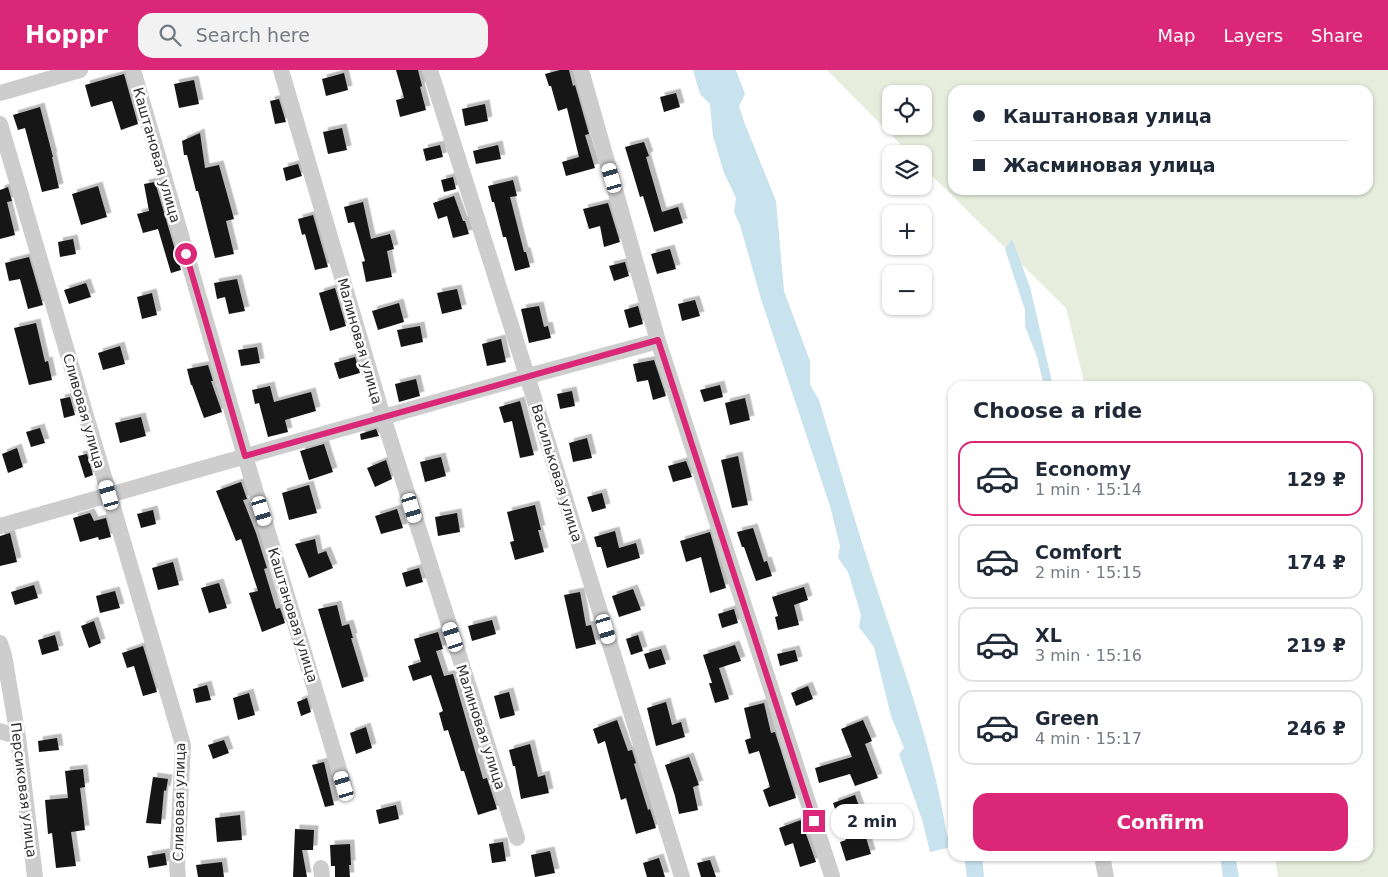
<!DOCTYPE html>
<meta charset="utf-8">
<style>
:root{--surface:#fff;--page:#f2f2f3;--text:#1f2937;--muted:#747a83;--line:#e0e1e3;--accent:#db2777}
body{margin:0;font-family:"DejaVu Sans",sans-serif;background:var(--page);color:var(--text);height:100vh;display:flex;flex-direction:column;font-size:19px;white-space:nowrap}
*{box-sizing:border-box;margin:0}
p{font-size:16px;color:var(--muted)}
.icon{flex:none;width:28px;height:28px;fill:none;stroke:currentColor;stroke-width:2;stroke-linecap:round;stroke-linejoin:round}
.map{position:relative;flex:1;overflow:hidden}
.drawer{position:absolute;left:948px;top:311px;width:425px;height:480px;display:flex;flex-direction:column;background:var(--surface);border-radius:15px;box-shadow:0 1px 4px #0004}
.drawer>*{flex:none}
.hud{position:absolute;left:948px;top:15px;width:425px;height:110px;border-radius:15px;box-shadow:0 1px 4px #0004;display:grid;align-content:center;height:110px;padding:0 25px;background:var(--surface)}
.controls{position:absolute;left:882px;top:15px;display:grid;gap:10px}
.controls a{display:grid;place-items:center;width:50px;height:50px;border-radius:10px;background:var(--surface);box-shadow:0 1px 4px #0004;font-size:25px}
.end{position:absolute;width:22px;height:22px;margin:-11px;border:6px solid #db2777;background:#fff;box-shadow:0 0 0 2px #fff}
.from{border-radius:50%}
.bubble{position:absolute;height:35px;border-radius:15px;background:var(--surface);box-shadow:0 1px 4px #0004;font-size:16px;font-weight:700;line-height:35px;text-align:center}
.car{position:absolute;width:15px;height:30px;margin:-15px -8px;border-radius:6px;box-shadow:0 0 4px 1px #0007;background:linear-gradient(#fff 24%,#345 0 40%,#fff 0 76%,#345 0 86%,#fff 0)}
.hud b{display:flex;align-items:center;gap:18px;height:48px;font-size:19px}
.hud b+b{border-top:1px solid var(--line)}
.hud i{width:12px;height:12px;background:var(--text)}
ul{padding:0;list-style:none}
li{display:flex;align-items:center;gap:15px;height:75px;margin:0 10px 8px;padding:0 15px;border:2px solid var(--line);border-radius:15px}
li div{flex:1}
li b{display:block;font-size:19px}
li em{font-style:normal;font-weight:700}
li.on{border-color:var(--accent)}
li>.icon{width:45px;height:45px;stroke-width:1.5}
h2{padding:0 25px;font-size:22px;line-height:60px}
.cta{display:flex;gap:10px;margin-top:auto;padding:10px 25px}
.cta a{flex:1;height:58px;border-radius:15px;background:var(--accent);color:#fff;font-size:20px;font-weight:700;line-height:58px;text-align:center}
header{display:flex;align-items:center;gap:30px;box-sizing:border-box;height:70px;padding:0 25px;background:var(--accent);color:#fff}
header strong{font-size:24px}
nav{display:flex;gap:28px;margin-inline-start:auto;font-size:18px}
.search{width:350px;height:45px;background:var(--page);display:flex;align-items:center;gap:12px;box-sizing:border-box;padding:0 18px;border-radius:15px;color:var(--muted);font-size:19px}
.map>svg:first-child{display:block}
</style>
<header>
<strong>Hoppr</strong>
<div class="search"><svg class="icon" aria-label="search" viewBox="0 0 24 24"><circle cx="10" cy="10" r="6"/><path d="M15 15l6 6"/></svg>Search here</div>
<nav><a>Map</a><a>Layers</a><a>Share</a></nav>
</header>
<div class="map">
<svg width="1388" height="807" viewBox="0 0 1388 807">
<defs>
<filter id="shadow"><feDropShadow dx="4.5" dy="-4.5" stdDeviation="0" flood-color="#0004"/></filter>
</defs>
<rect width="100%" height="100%" fill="#fff"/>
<path fill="#e7eddd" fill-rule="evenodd" d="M827 0H1388V807H1278L1275 786H1368V316H1085L1066 238 924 98V84H910ZM952 20H1368V120H952ZM891 24H924V56H891Z"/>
<path fill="#c8e2ee" d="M693 0H736L745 24 739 36 745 54 776 131 784 221 810 291V315L819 330C837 389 854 449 873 507 901 592 933 677 947 766L952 767V777L930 782 923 753 899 684 904 678 891 646 874 577 859 557 861 545 848 502 838 488 840 476 830 436 761 229 740 155 734 142 736 128 724 103 713 66 710 34 700 24Z
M1012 169 1030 217 1053 316H1044L1037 287 1025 256V240L1005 179Z
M964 786H982L984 807H967Z
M1220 786H1235L1239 807H1223Z"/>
<path fill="#171717" filter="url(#shadow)" d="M396 0H418L422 16 420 17 426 40 400 47 396 30 404 28Z
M560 0H569L573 16 575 15 589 64 585 65 595 98 566 106 562 92 579 87 567 38 558 41 551 16H549L545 4Z
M344 3 348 20 326 26 322 9Z
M124 4 138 54 121 60 112 31 91 37 85 15Z
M194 10 199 34 179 38 174 14Z
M676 23 680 37 664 42 660 27Z
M279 29 286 52 275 54 270 31Z
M485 34 488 51 465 56 462 39Z
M40 37 53 87H52L59 118 42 122 25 58 18 60 13 45Z
M342 58 347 80 328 84 323 62Z
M200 63 205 98 219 95 234 149 226 151 234 184 215 188 198 121H196L187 85H184L182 71Z
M644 72 649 86 646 87 662 142 678 137 683 153 654 162 643 126 640 127 625 77Z
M440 75 443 87 426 91 423 79Z
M498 75 501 89 476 94 473 81Z
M298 94 302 106 286 111 283 98Z
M453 107 456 119 444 122 441 110Z
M513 110 517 126 510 127 524 182H526L530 197 515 201 506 167H503L494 132H492L488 116Z
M155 112 181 200 171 203 158 159 143 163 137 144 149 141 144 114Z
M98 116 107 147 81 155 72 124Z
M8 117 12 131 7 132 15 165 0 169V120Z
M454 126 463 151H465L469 164 453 168 447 146 438 149 433 133Z
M363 132 371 169 390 164 394 179 387 181 392 207 366 212 362 192 365 191 354 152 348 153 344 137Z
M608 133 620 172 604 177 600 156 589 159 583 139Z
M313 145 328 197 315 200 305 164 302 165 298 149Z
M73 169 76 184 60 187 58 172Z
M670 179 676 199 657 204 651 184Z
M29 187 43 235 28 239 20 209 9 211 5 193Z
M625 192 629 206 614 211 609 196Z
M237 209 245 241 229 244 225 227 217 229 214 213Z
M86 213 91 227 69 234 64 220Z
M335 218 346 256 330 261 319 223Z
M457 219 462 239 442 244 437 223Z
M152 223 157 245 142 249 137 227Z
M695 230 700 246 682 251 678 234Z
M399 233 404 252 378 260 372 241Z
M539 236 544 257 548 256 551 268 529 273 521 239Z
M638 236 643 254 629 258 624 240Z
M36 253 45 292 48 291 52 310 29 315 14 258Z
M420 256 423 272 401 277 397 260Z
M501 269 506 292 487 296 482 274Z
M120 276 125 294 103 300 98 283Z
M257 277 260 293 241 296 238 280Z
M355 287 360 303 339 309 334 293Z
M654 290 666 326 653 330 648 310 637 312 633 294Z
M208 295 213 311H211L222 342 204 348 192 315H191L187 299Z
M416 309 420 326 399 332 395 314Z
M720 315 723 327 704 332 700 320Z
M270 316 274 332 311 322 316 341 285 350 288 362 268 367 259 333 255 334 252 320Z
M572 321 575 336 560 339 557 324Z
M70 327 75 345 64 348 60 329Z
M745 328 750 350 730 355 725 333Z
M520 331 534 385 520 388 512 351 504 353 499 337Z
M141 347 146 366 120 373 115 353Z
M40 358 45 373 31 377 26 362Z
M376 359 379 366 361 370 360 364Z
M587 368 592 388 573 392 569 373Z
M324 374 333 402 309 410 300 381Z
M17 378 23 397 8 403 2 384Z
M87 384 93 405 85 408 78 386Z
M738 386 748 435 732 438 721 390Z
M441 387 446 406 425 412 420 392Z
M386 390 392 409 375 417 367 398Z
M686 391 692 407 673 412 668 396Z
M241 412 247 429 243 430 256 463 267 498 264 499 276 539 280 538 285 553 262 562 249 523 258 521 241 469 236 471 216 421Z
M309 415 317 443 289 450 282 423Z
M602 423 606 438 592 442 587 427Z
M535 435 541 460H538L544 482 515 490 510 472 514 471 507 442Z
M397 439 403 458 381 464 375 446Z
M153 440 156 454 141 458 137 444Z
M90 443 94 451 106 448 111 467 99 470 98 467 80 472 73 448Z
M457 443 460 462 438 466 435 447Z
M753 458 764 492 767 491 772 506 756 511 744 477H742L737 462Z
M615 461 619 478 636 473 640 488 607 498 601 477H597L594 467Z
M710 462 726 518 710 523 701 487 686 492 680 471Z
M10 463 17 492 0 496V466Z
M315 469 318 484 326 481 333 498 309 508 295 474Z
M173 492 179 515 158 520 152 498Z
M419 498 423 512 406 517 402 503Z
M219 513 227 538 209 543 201 518Z
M34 515 38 528 15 535 11 522Z
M804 517 808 530 794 535 799 555 778 560 775 547 778 546 772 527Z
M633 519 641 540 619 547 612 526Z
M115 521 120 538 100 543 96 526Z
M580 522 586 556 591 555 596 574 576 579 564 525Z
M337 535 342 556 349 554 353 568H351L364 611 342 618 318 539Z
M734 539 738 553 722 558 718 544Z
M492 550 496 564 472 571 468 556Z
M94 551 101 573 89 578 81 556Z
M438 562 443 579 436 581 444 606 453 604 483 709 487 708 497 739 478 745 464 701H461L448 660 444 661 439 643 443 641 431 605 413 611 408 596 421 592 414 569Z
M55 565 59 580 42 585 38 570Z
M638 565 643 581 631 585 626 569Z
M735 575 741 591 719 598 729 629 715 633 709 613H712L703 585Z
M143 576 157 622 143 626 134 596 127 598 122 583Z
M661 579 666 594 649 599 644 584Z
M795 580 798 591 780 596 777 584Z
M207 615 211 630 196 633 193 619Z
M808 616 813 629 796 636 791 623Z
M509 622 515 645 500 649 494 626Z
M249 623 255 645 238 650 233 628Z
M307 628 311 642 301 646 297 632Z
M666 632 672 655 681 652 685 667 656 676 647 638Z
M764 633 771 663 775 662 796 728 769 737 763 720 770 717 759 681 749 684 745 670 751 668 744 638Z
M617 650 628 681 632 680 636 693 634 694 648 740 650 739 656 758 636 764 626 728 621 730 605 671 598 674 593 659Z
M863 650 872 671 865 674 878 708 855 716 850 704 819 713 815 698 852 687 841 659Z
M366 657 372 678 356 684 350 663Z
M57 668 59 680 39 682 38 671Z
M224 670 229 683 213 689 208 675Z
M530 674 538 707 545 705 549 723 521 729 515 696H513L509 680Z
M689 687 699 715 693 717 698 740 679 744 675 726 665 695Z
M324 692 334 735 325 737 312 695Z
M83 699 85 717 80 718 85 760 71 762 76 796 56 798 52 763 48 764 45 730 68 728 65 701Z
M153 707 168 709 166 721 164 720 161 754 146 753Z
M855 725 863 747 860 748 871 784 846 791 840 772 846 770 833 733Z
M396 735 399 749 379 754 376 740Z
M240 745 242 770 217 772 215 748Z
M801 750 816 792 800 797 793 773 785 776 779 758Z
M295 759 314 760 313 780H302L307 807H293Z
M503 772 506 791 492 793 489 774Z
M350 774 351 795H349L350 807H335V796H331L330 775Z
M550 781 555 803 535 807 531 785Z
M165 783 167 795 149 798 147 786Z
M659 788 665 807H647L643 793Z
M710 790 716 807H701L697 793Z
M222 792 224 807H198L196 795Z"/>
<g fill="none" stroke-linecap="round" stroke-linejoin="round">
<path stroke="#cdcdcd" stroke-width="16" d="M133 0 245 386 344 716
M281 0 383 347 517 768
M430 0 529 312 682 807
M581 0 658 271 832 806
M0 23 80 0
M0 54 183 675 177 797 178 807
M0 456 517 309 658 271
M0 573 4 585 18 667 35 807
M0 661 18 667
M1102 786 1106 807
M321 798 322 807"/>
</g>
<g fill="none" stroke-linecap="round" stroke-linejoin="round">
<path stroke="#db2777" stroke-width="6" d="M186 184 245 386 658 270 814 751"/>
</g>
<g text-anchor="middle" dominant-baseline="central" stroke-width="5" stroke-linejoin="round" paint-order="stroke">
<g font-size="14" fill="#303030" stroke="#fff">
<text transform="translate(157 85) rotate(74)">Каштановая улица</text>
<text transform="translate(360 271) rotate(74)">Малиновая улица</text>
<text transform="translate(84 341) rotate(74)">Сливовая улица</text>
<text transform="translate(557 403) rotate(73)">Васильковая улица</text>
<text transform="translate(293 545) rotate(73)">Каштановая улица</text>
<text transform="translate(481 657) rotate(72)">Малиновая улица</text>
<text transform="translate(24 720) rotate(83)">Персиковая улица</text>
<text transform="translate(179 732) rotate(-89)">Сливовая улица</text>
</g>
</g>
</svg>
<div class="controls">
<a><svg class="icon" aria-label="locate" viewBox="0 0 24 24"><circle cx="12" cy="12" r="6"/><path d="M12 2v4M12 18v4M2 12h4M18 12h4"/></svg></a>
<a><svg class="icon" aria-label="layers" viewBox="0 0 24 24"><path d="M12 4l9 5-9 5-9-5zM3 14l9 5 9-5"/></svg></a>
<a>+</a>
<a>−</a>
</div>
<i class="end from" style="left:186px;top:184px"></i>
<i class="end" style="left:814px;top:751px"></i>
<div class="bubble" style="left:831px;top:734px;width:82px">2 min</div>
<i class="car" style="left:612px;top:108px;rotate:344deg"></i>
<i class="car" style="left:109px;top:425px;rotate:344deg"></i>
<i class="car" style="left:412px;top:438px;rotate:163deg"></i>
<i class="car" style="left:262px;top:441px;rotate:163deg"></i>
<i class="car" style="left:606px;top:559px;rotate:163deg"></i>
<i class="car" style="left:453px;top:567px;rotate:342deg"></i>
<i class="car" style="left:344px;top:716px;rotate:343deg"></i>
<div class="hud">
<b><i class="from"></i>Каштановая улица</b>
<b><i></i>Жасминовая улица</b>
</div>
<section class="drawer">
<h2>Choose a ride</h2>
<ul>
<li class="on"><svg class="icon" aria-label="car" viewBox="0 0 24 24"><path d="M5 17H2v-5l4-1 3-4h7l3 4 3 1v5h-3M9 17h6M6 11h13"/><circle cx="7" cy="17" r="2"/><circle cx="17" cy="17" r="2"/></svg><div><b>Economy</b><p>1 min · 15:14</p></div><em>129 ₽</em></li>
<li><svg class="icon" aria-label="car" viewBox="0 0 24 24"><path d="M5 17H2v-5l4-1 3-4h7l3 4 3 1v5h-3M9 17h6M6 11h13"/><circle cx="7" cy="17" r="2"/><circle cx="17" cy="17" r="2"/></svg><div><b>Comfort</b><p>2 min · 15:15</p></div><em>174 ₽</em></li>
<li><svg class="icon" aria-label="car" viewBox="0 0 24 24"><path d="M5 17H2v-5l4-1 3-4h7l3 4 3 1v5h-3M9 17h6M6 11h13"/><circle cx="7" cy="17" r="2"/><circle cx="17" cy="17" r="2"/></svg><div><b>XL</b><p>3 min · 15:16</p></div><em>219 ₽</em></li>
<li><svg class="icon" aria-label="car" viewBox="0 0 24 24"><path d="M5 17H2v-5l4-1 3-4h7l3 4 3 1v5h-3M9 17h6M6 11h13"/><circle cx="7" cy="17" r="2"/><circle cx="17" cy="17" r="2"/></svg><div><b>Green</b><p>4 min · 15:17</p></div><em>246 ₽</em></li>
</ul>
<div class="cta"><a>Confirm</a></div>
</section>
</div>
